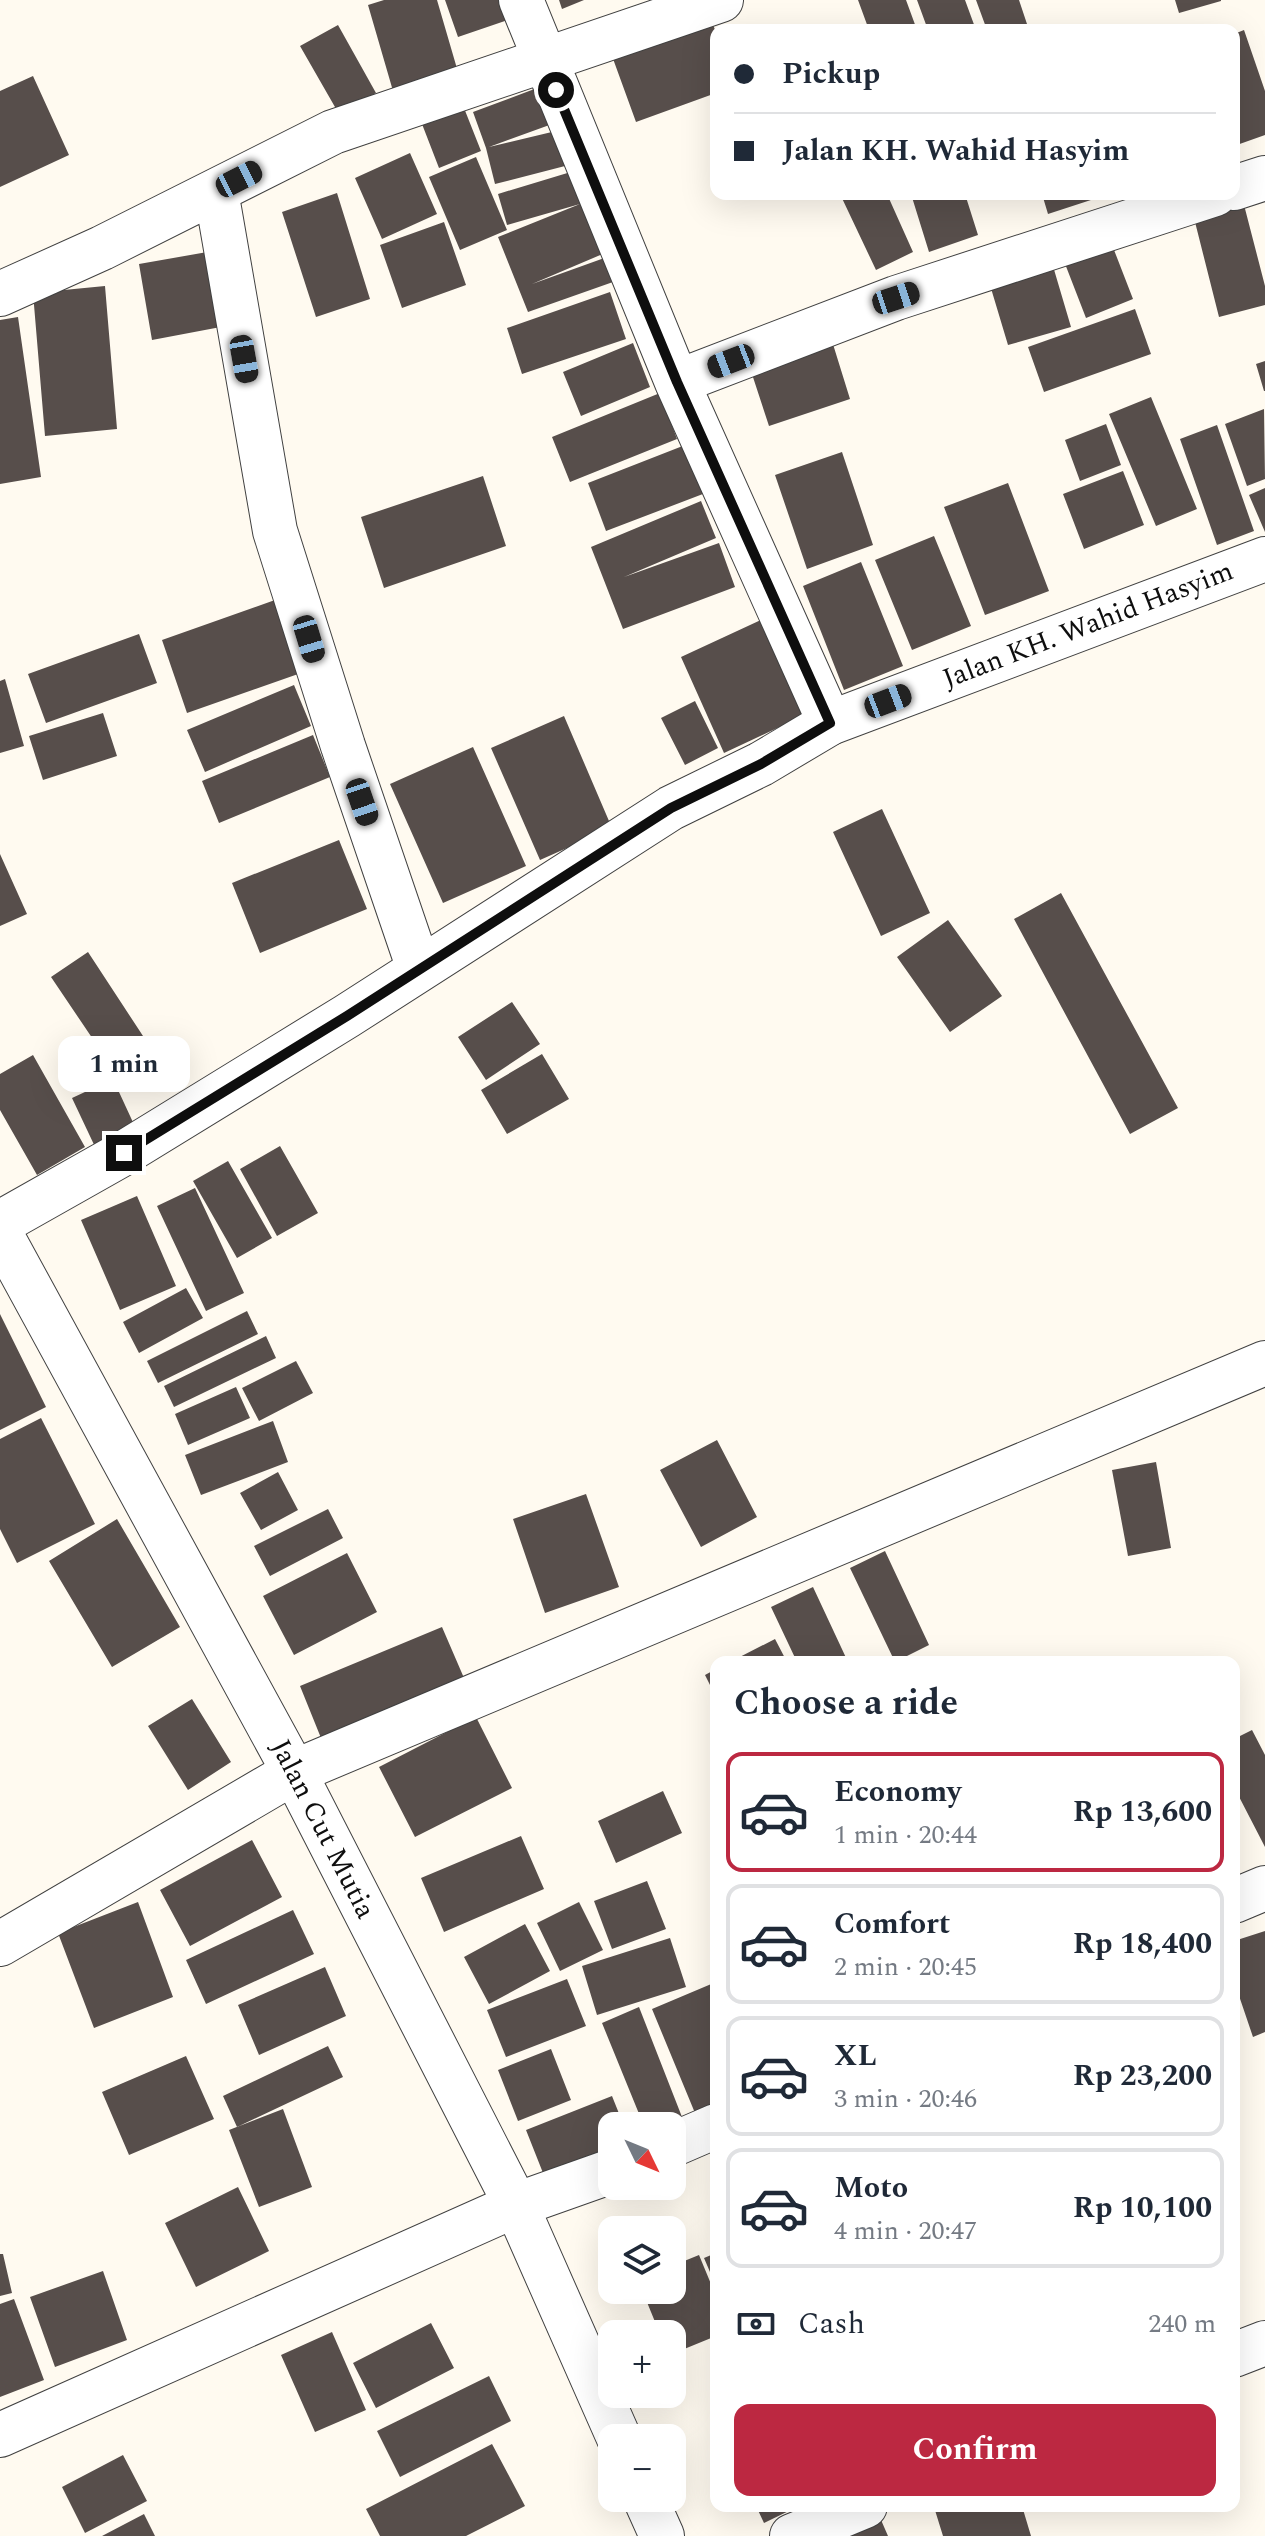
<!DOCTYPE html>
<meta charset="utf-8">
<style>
:root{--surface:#fff;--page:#f6f6f7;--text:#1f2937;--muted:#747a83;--line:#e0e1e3;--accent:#bc2841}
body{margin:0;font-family:Spectral,serif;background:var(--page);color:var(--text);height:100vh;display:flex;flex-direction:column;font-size:30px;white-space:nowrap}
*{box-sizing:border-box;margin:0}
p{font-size:26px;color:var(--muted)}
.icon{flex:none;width:44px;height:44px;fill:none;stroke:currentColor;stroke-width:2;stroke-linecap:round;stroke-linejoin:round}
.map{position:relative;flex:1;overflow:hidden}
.drawer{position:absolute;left:710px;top:1656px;width:530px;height:856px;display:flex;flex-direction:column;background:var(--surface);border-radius:16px;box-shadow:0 8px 32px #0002}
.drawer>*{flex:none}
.guide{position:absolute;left:710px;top:24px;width:530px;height:176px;border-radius:16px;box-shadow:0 8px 32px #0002;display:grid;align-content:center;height:176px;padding:0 24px;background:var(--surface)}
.needle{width:52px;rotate:133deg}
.controls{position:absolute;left:598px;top:2112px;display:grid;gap:16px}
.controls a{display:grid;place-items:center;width:88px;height:88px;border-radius:16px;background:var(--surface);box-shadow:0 8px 32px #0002;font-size:40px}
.end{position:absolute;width:36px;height:36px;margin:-18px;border:10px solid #0e0e0e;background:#fff;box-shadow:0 0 0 4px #fff}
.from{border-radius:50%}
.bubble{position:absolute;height:56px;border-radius:16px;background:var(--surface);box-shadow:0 8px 32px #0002;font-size:26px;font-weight:700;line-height:56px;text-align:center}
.car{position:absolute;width:24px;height:48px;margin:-24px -12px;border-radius:10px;box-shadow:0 0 6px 2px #0007;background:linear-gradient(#222 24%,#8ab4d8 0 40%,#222 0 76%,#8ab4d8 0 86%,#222 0)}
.guide b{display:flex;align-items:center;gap:28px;height:76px;font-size:30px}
.guide b+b{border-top:2px solid var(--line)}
.guide i{width:20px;height:20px;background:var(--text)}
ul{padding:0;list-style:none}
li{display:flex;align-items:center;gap:24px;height:120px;margin:0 16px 12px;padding:0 8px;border:4px solid var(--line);border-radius:16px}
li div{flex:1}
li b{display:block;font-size:30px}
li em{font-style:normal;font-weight:700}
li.current{border-color:var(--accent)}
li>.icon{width:72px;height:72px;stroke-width:1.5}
h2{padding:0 24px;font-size:36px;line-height:96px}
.pay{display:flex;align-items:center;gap:20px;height:88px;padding:0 24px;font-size:30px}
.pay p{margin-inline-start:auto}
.action{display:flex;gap:16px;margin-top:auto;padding:16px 24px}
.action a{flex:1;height:92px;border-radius:16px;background:var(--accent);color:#fff;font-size:32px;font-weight:700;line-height:92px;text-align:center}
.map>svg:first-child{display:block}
</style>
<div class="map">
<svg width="1265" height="2536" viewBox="0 0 1265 2536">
<rect width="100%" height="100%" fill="#fffaf0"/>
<path fill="#574e4b" d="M384 0H437L458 72 393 91 368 5Z
M445 0H505L511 19 458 37Z
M559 0H584L562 9Z
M858 0H906L917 30H869Z
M917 0H965L976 30H928Z
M976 0H1019L1029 30H987Z
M1175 0H1221V1L1179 13Z
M711 20 716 32V93L636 122 612 56Z
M852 24 853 30H834V29Z
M338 25 376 93 339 114 300 46Z
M1244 30 1265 91V135L1234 146V34Z
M33 76 69 155 0 187V91Z
M553 82 566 119 489 147 556 131 565 166 495 184 486 148 473 112Z
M464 108 481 151 439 168 422 124Z
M410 153 437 214 382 239 355 178Z
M476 157 507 230 460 250 429 177Z
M574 171 605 253 532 284 621 252 630 276 528 312 498 237 580 204 507 225 498 194Z
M337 193 370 299 316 317 282 212Z
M840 194H887L913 252 876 270Z
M911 194H965L978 235 929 252Z
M1042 194H1092L1094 199 1048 214Z
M1243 201 1265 286V305L1219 317 1193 214Z
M444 222 466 285 402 308 380 245Z
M1109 237 1133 299 1086 318 1062 256Z
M213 251 226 326 152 340 139 264Z
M1050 256 1071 327 1008 345 987 275Z
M105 286 117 429 45 436 33 293Z
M610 292 626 339 522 374 507 328Z
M1135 309 1151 354 1044 392 1028 347Z
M18 317 41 477 0 484V320Z
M832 341 850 399 769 426 750 368Z
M633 343 650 387 581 416 563 372Z
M1265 361V391H1264L1256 364Z
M660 393 677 439 570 482 552 437Z
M1151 397 1197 509 1156 526 1109 414Z
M1264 409 1265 479 1247 486 1225 424Z
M1106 424 1121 465 1080 481 1065 440Z
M1217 425 1254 531 1217 545 1180 439Z
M698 440 716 489 606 531 588 483Z
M842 452 873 545 807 569 775 475Z
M1123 471 1144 525 1084 549 1063 494Z
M483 476 506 546 384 588 361 517Z
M1008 483 1049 591 985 615 944 507Z
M1265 488V532L1249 495Z
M701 501 716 538 624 577 719 543 735 587 623 629 591 547Z
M934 536 971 626 912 650 875 560Z
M861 562 903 666 844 690 803 586Z
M275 600 301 673 187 713 162 640Z
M763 619 807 714 724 753 681 657Z
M139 634 157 683 46 723 28 674Z
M5 679 24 746 0 753V681Z
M294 685 311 726 205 772 187 730Z
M695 701 718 748 685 765 661 718Z
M103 713 117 756 43 780 29 736Z
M564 716 612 828 540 860 491 748Z
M313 735 330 777 219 823 202 781Z
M473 747 526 866 443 903 390 784Z
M882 809 930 913 881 936 833 832Z
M339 840 367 909 260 953 232 883Z
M0 854 27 914 0 926Z
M1061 893 1178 1108 1130 1134 1014 919Z
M948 920 1002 996 950 1032 897 957Z
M88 952 143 1036 107 1060 51 977Z
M512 1002 540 1044 486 1080 458 1037Z
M542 1054 569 1099 507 1134 481 1090Z
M33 1055 85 1147 37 1175 0 1110V1074Z
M113 1079 137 1131 97 1151 72 1098Z
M280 1146 318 1213 277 1236 240 1169Z
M228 1161 272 1238 237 1258 193 1181Z
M195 1188 244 1293 206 1311 157 1206Z
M137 1196 176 1286 120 1310 81 1220Z
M186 1288 203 1318 139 1353 123 1322Z
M247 1311 258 1334 158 1383 147 1361Z
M0 1314 46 1407 0 1430Z
M266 1336 276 1358 174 1407 164 1386Z
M296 1361 313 1393 259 1421 242 1388Z
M236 1387 250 1418 188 1445 175 1414Z
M41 1418 95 1524 17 1563 0 1529V1439Z
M273 1421 288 1462 201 1495 185 1455Z
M717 1440 757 1517 701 1547 660 1470Z
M1156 1462 1171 1548 1128 1556 1112 1470Z
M278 1472 298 1510 261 1530 240 1493Z
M586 1494 619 1587 545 1613 513 1519Z
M328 1509 343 1538 270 1576 254 1546Z
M117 1519 180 1627 112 1667 49 1561Z
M885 1551 929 1645 895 1662 850 1568Z
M347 1553 377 1612 294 1655 263 1596Z
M813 1587 848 1662H797L771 1607Z
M442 1627 464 1678 321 1738 300 1686Z
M775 1639 787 1662H730Z
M716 1669V1697L705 1675Z
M192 1699 231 1762 188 1790 148 1726Z
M476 1717 512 1788 415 1837 379 1767Z
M1252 1730 1265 1755V1847L1234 1787V1739Z
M663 1791 682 1833 616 1863 598 1821Z
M521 1836 544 1889 444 1932 421 1878Z
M252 1840 282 1897 190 1946 160 1890Z
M647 1881 666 1929 612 1949 594 1901Z
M138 1902 173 1997 94 2028 58 1933Z
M579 1902 603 1950 560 1971 537 1923Z
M293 1910 314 1954 206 2004 186 1960Z
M525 1924 550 1971 489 2004 464 1957Z
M1265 1931V2032L1253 2037 1234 1981V1941Z
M670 1938 686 1987 597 2015 582 1966Z
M325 1967 346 2016 259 2055 238 2005Z
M567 1979 586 2026 506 2057 487 2010Z
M716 1982V2104L695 2113 652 2009Z
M639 2007 682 2117 659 2126H644L602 2023Z
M328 2046 343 2077 237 2127 223 2096Z
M551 2049 571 2100 518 2121 498 2070Z
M186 2056 214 2119 129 2155 102 2092Z
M612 2096 624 2126H612V2150L545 2178 526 2130Z
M283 2109 312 2187 259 2207 229 2130Z
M238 2187 269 2251 196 2287 165 2223Z
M716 2253V2286L704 2258Z
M0 2254H3L12 2293 0 2296Z
M699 2255 716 2296V2336L672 2354V2334H660L642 2290H672V2266Z
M103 2271 127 2340 55 2367 30 2297Z
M14 2299 44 2380 0 2397V2304Z
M431 2323 454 2368 376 2408 353 2363Z
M332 2332 366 2410 315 2432 281 2355Z
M489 2376 511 2421 400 2477 377 2431Z
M492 2444 525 2506 466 2536H380L366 2509Z
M123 2455 147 2501 85 2533 62 2487Z
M756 2506H799L764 2523Z
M1022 2506 1031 2536H943L934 2507Z
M878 2513 888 2536H831Z
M144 2514 155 2536H102Z"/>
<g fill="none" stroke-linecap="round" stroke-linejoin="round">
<defs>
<path id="minor" d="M521 0 677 382 830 723
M1234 188 1265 178
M216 191 275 531 343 746 419 969
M0 294 102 248 333 132 721 0
M677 382 896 298 1215 194
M1234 1901 1265 1888
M0 1944 294 1772 1265 1363
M672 2145 716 2126
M1234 2355 1265 2343
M0 2435 516 2205 612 2171
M792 2536 865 2506"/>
<path id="tertiary" d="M0 1223 124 1153 347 1016 671 808 761 764 830 723 1265 559
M0 1233 294 1772 516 2205 619 2438
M645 2498 662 2536"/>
</defs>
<use href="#minor" stroke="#414141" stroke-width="46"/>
<use href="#tertiary" stroke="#414141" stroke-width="46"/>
<use href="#minor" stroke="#fff" stroke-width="44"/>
<use href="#tertiary" stroke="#fff" stroke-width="44"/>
</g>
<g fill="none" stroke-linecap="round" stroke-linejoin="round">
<path stroke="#0e0e0e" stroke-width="10" d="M124 1153 347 1016 671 808 761 764 830 723 677 382 556 90"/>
</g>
<g text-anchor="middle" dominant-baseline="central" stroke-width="8" stroke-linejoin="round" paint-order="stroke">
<g font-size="28" fill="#0e0e0e" stroke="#fff">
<text transform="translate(1088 625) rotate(-21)">Jalan KH. Wahid Hasyim</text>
<text transform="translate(323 1829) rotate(63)">Jalan Cut Mutia</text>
</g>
</g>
</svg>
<div class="controls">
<a><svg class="needle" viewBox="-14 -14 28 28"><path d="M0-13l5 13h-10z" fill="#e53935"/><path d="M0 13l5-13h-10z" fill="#747a83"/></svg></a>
<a><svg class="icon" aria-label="layers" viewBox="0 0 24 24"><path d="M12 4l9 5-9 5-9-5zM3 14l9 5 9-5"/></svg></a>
<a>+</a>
<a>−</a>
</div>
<i class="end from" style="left:556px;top:90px"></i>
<i class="end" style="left:124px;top:1153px"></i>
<div class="bubble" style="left:58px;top:1036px;width:132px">1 min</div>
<i class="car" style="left:239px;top:179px;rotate:63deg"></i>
<i class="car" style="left:896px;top:298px;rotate:72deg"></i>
<i class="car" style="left:244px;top:359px;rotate:170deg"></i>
<i class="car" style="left:731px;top:361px;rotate:249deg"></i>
<i class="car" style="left:309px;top:639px;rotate:163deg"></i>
<i class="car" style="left:888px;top:701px;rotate:69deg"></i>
<i class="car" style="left:362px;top:802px;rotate:161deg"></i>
<div class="guide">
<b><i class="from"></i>Pickup</b>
<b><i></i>Jalan KH. Wahid Hasyim</b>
</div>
<section class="drawer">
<h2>Choose a ride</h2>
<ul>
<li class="current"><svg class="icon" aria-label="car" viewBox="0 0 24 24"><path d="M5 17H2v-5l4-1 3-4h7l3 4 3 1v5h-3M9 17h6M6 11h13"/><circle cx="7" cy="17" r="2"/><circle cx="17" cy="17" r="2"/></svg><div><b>Economy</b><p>1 min · 20:44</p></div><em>Rp 13,600</em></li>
<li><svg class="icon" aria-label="car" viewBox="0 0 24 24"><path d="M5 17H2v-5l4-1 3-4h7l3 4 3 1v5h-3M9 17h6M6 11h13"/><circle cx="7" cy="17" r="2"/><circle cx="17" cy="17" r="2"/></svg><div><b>Comfort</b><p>2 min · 20:45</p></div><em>Rp 18,400</em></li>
<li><svg class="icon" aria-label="car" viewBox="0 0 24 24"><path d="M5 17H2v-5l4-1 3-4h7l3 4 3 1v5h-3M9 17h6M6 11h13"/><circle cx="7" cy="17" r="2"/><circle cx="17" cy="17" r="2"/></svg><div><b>XL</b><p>3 min · 20:46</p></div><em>Rp 23,200</em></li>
<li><svg class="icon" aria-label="car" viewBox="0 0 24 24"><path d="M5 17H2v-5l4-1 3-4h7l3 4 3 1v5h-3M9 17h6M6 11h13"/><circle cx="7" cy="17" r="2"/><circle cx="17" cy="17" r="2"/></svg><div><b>Moto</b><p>4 min · 20:47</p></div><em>Rp 10,100</em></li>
</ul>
<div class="pay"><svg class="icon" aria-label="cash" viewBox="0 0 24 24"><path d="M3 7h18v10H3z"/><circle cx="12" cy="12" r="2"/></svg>Cash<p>240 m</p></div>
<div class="action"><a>Confirm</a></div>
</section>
</div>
